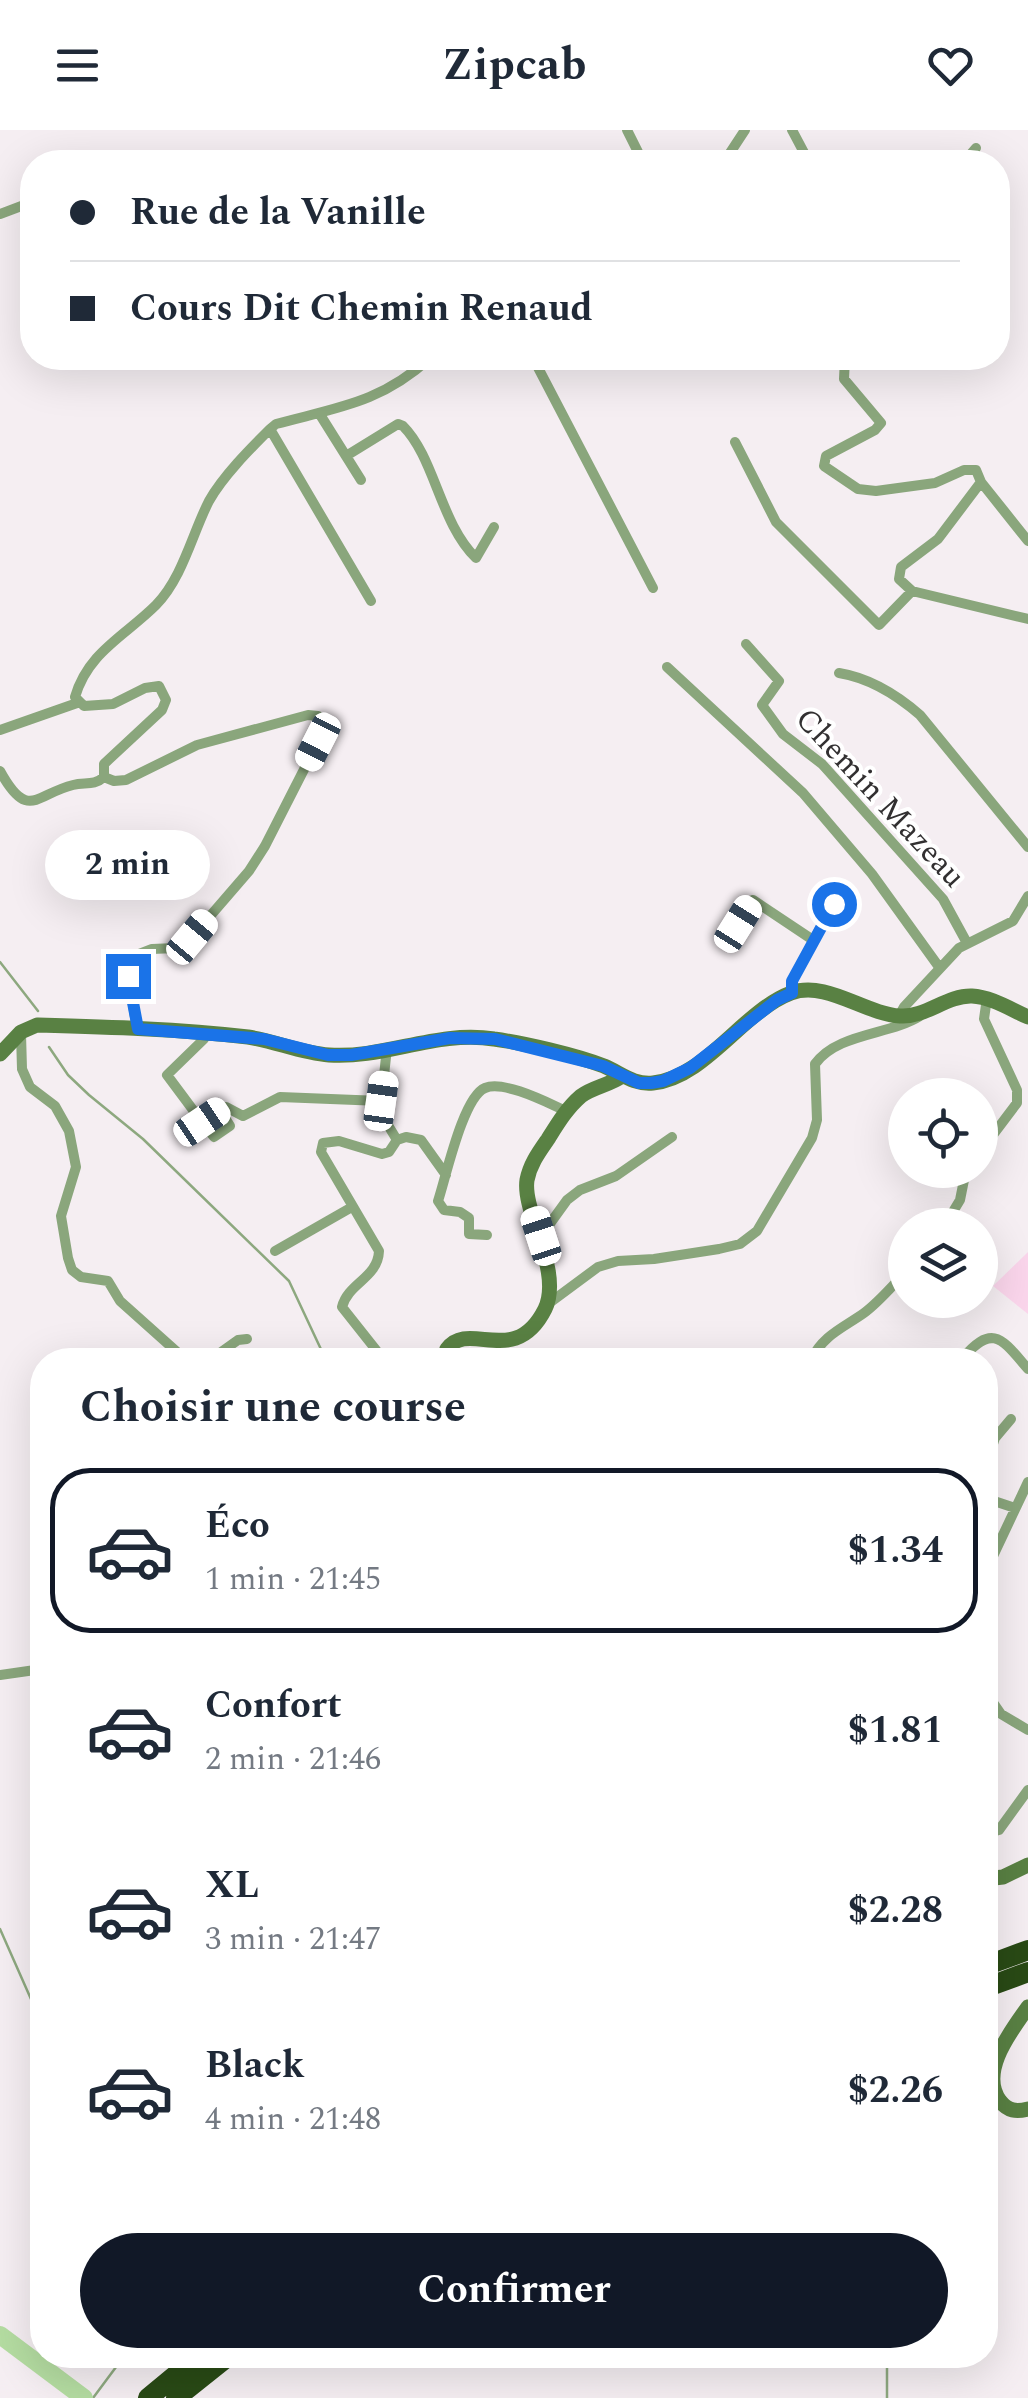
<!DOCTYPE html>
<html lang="fr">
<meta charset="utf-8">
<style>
:root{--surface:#fff;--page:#f2f2f3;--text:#1f2937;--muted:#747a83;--line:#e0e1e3;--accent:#111827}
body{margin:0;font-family:Spectral,serif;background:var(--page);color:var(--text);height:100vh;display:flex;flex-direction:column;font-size:38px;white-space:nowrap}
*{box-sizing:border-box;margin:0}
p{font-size:32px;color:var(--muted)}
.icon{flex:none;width:55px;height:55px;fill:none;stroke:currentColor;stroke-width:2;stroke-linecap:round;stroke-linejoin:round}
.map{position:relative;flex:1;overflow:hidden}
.drawer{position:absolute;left:30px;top:1218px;width:968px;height:1020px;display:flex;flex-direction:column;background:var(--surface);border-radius:40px;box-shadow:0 10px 40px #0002}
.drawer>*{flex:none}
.banner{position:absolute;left:20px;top:20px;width:990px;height:220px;border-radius:40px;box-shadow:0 10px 40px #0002;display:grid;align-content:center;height:220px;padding:0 50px;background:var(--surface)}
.controls{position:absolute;left:888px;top:948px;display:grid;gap:20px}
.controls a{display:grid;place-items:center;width:110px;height:110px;border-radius:50%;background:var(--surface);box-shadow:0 10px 40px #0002;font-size:50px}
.end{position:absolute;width:45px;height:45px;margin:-22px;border:12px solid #1a73e8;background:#fff;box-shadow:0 0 0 5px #fff}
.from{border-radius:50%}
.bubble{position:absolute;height:70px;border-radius:35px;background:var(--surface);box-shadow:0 10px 40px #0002;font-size:32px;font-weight:700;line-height:70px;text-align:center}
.car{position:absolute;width:30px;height:60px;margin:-30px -15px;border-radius:12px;box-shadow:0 0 8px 2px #0007;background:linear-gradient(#fff 24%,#345 0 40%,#fff 0 76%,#345 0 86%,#fff 0)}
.banner b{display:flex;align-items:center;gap:35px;height:95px;font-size:38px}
.banner b+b{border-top:2px solid var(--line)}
.banner i{width:25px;height:25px;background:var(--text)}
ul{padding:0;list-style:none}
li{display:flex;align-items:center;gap:30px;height:165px;margin:0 20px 15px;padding:0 30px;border:5px solid transparent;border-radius:40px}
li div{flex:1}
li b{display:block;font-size:38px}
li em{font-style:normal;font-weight:700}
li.selected{border-color:var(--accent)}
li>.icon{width:90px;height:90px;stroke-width:1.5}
h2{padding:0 50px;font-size:45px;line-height:120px}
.cta{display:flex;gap:20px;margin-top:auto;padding:20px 50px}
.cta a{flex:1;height:115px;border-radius:60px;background:var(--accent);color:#fff;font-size:40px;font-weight:700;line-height:115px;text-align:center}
header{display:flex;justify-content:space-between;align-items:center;height:130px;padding:0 50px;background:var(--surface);font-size:45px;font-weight:700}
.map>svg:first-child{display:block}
</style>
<header><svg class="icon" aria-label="menu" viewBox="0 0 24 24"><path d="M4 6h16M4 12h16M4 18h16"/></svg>Zipcab<svg class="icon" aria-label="heart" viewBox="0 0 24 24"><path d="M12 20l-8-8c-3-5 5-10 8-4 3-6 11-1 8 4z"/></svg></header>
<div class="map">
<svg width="1028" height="2268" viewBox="0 0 1028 2268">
<rect width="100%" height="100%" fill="#f5eef2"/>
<path fill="#fad5eb" d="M1028 1122V1184L993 1156Z"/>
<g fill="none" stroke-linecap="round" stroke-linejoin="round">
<path stroke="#8da87f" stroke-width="2.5" d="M0 832 38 881
M49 917 68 945 89 965 143 1009 289 1151 326 1230
M0 1799 42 1894
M887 2225V2268
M93 2268 122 2229 121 2225"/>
<path stroke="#b4dca1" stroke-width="18" d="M0 2205 84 2268"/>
<path stroke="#8aa67c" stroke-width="10" d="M627 0 643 32
M792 0 809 32
M724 32 745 0
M964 32 976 18
M0 84 32 72
M533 228 653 458
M845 228 844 249 881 293 875 300 826 326 824 336 858 359 876 361 935 353 964 340H976L981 352 938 409 901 437 899 449 912 461 1028 489
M319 283 361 350
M270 299 371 471
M735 312 776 392 879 495 912 461
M346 326 398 294 403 296C435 328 440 393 476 428L494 397
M981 352 1028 411
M746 514 779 551 762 575 783 604 822 634 943 769 967 813
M667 537 803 663 872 744 939 837
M839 543C870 548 897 565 920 585L1028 717
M0 600 80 572
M0 641C28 692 36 664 73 655 85 652 94 656 104 647
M738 793 753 770 813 810
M791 863 792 851 833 774
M899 886 904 877 959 818 1013 791 1028 766
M137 899 128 846 134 826 152 819 176 818 192 807 249 741 265 716 318 612 322 591 318 586 308 585 197 615 126 650 114 651 104 647V634L162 580 166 570 159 556 145 558 113 574 84 576 75 567C88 522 125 506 156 475 183 447 192 404 209 371 223 346 250 319 270 299L276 294C339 277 380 273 430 228
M206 903 204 909 167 945 202 992 226 977 243 986 280 967 381 971
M21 904 22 939 30 957 55 976 69 1001 76 1037 61 1086 68 1128 72 1140 81 1147 108 1151 120 1171 186 1230
M202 992 214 1007 230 996 220 980
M397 1010 406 1007 421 1010 446 1045
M980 1022 1017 973V960L984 889 987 868
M945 1095 960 1070 966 1040
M487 1105 469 1104V1088L460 1082 444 1080 438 1071C446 1047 463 967 485 958 504 950 548 973 566 981
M541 1106 567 1070 580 1060 616 1046 672 1007
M275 1121 352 1077
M548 1174 598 1137 618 1131 654 1129 719 1119 740 1114 757 1101 812 1008 817 990 815 934C837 903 890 905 920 886
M210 1230 238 1210 247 1209
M384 1230 342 1177C348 1153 378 1148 379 1121L321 1022 323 1013 339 1011 382 1024 389 1022 397 1010 380 982 387 918
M811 1230C823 1205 843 1198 864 1183 879 1172 892 1156 905 1143
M961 1230C993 1192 1002 1209 1028 1239
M985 1338 995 1308 1011 1289
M985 1368 1015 1378
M985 1443 1028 1352
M0 1545 42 1539
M985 1561 1001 1584 1028 1600
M985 1704 999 1700 1028 1660"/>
<path stroke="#598143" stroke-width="15" d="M0 924 21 902 37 895C107 897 178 899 248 907 275 911 301 923 329 925 384 929 437 900 494 909 524 913 575 925 604 936 621 943 633 955 653 953 705 948 743 881 791 863 826 850 865 884 900 886 925 888 947 865 972 866 991 867 1010 879 1028 887
M454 1230 447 1219C469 1189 515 1239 545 1179 563 1141 522 1082 527 1050 530 1034 539 1022 548 1009 558 993 567 978 581 966 593 957 610 955 622 946
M985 1749 1003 1747 1028 1735
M1028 1877C1012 1900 978 1942 1000 1971 1008 1981 1016 1982 1028 1979"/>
<path stroke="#294a15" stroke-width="20" d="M985 1836 1028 1820
M985 1858 1028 1842
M148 2268 200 2225
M176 2268 230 2225"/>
</g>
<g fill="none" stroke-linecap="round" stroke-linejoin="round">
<path stroke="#1a73e8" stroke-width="12" d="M128 846 138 899 264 909 328 925H351L450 908 495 909 603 936 639 953H651L663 951 690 938 777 870 792 863V851L834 774"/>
</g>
<g text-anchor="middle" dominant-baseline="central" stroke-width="8" stroke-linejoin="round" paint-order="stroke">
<g font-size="32" fill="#323031" stroke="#fff">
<text transform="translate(880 668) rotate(47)">Chemin Mazeau</text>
</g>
</g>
</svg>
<div class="controls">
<a><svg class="icon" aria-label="locate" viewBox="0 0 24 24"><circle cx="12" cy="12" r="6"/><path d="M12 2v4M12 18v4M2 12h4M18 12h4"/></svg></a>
<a><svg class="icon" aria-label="layers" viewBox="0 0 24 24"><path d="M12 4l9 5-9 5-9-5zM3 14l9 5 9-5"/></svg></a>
</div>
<i class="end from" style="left:834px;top:774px"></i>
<i class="end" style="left:128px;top:846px"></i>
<div class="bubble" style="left:45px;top:700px;width:165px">2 min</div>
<i class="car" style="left:318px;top:612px;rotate:207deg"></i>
<i class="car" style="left:738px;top:794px;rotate:32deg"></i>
<i class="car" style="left:192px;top:807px;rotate:40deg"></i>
<i class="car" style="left:381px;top:971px;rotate:8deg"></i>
<i class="car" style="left:202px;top:992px;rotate:56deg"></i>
<i class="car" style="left:541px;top:1106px;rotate:342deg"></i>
<div class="banner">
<b><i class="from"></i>Rue de la Vanille</b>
<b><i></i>Cours Dit Chemin Renaud</b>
</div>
<section class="drawer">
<h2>Choisir une course</h2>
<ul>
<li class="selected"><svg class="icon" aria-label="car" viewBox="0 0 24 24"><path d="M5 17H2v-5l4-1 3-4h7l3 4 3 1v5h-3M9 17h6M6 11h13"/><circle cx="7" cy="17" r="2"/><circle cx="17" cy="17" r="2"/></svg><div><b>Éco</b><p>1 min · 21:45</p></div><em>$1.34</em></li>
<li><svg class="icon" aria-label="car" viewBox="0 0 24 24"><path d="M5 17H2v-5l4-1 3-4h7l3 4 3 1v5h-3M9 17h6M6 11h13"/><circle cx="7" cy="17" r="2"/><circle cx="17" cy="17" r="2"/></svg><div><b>Confort</b><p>2 min · 21:46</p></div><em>$1.81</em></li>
<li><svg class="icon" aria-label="car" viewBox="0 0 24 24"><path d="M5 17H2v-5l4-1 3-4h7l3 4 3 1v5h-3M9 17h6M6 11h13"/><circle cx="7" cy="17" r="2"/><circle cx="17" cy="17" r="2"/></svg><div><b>XL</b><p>3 min · 21:47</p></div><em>$2.28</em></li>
<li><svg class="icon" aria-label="car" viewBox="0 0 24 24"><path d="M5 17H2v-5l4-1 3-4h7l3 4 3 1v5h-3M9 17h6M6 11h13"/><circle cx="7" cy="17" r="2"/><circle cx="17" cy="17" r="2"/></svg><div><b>Black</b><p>4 min · 21:48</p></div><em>$2.26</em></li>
</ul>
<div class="cta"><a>Confirmer</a></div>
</section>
</div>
